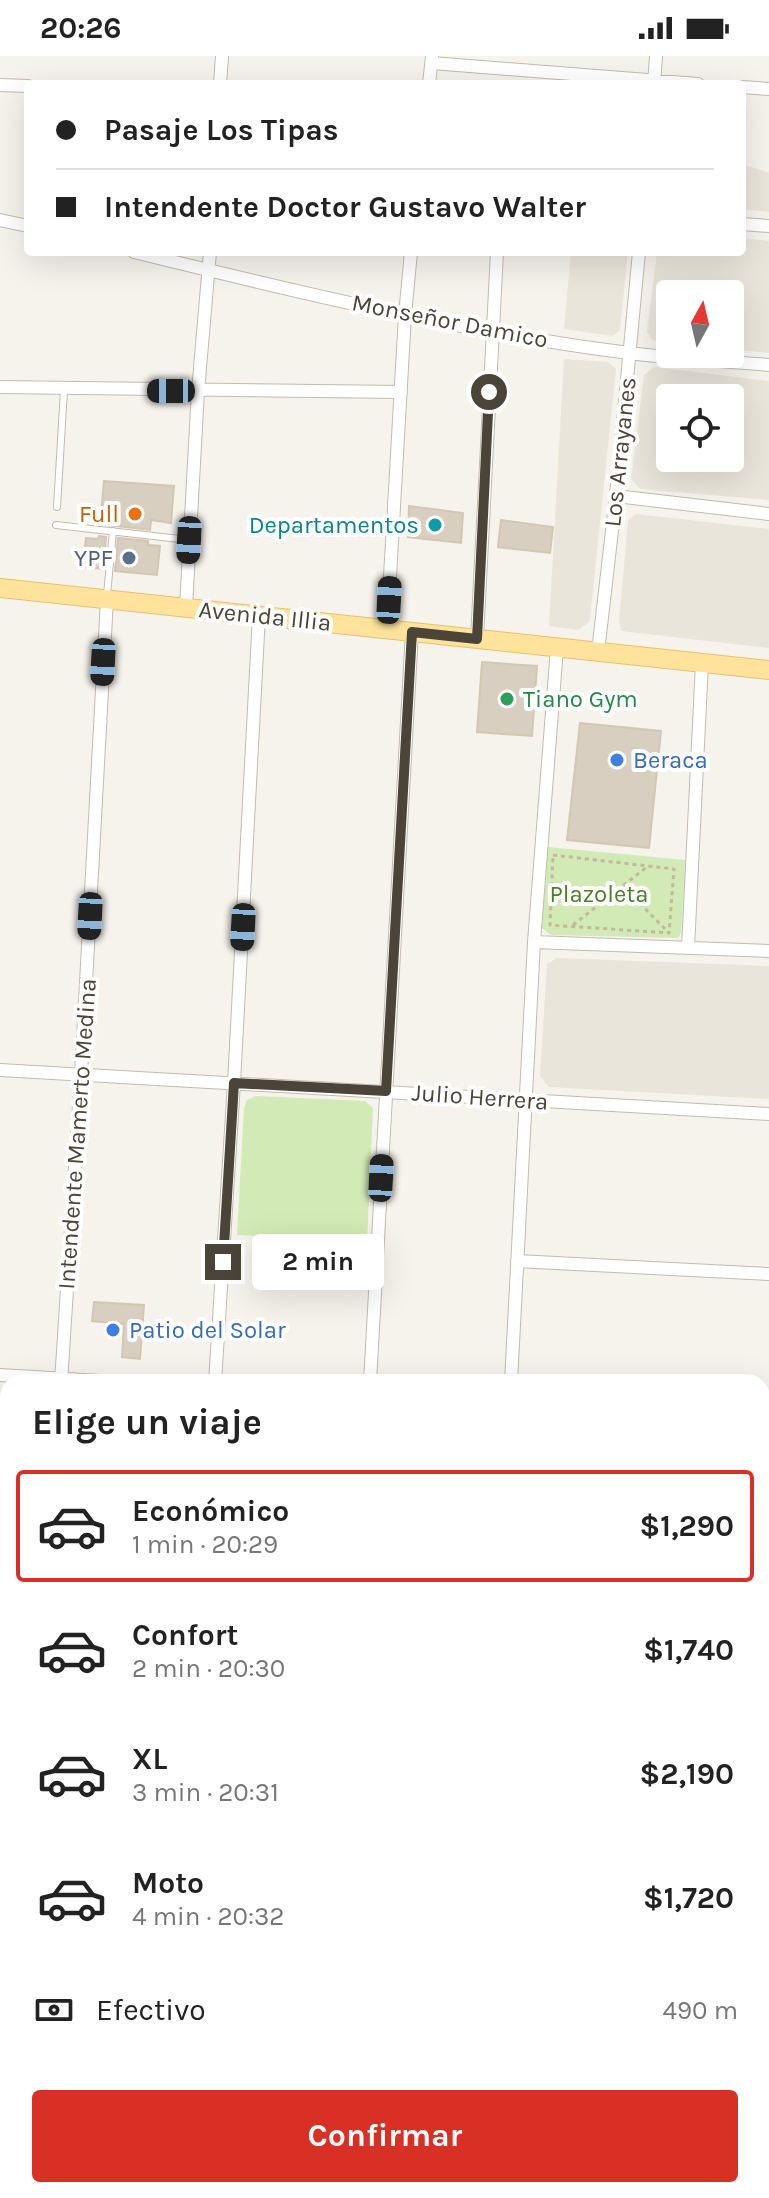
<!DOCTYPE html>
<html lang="es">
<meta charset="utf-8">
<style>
:root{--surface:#fff;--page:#f6f6f6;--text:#222;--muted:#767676;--line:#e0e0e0;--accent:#d93025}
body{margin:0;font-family:Karla,sans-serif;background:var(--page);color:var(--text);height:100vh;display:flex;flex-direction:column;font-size:30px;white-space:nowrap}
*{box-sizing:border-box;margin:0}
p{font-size:26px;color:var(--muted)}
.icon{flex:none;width:44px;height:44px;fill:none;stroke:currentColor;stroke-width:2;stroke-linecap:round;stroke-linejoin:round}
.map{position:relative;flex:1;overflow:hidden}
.sheet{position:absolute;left:0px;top:1318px;width:770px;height:824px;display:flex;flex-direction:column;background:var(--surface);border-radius:24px 24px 0 0;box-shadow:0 8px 32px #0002}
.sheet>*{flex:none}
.banner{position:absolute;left:24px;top:24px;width:722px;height:176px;border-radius:8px;box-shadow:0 8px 32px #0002;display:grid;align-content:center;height:176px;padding:0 32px;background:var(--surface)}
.needle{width:52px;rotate:8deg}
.controls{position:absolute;left:656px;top:224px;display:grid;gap:16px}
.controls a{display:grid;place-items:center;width:88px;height:88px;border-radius:8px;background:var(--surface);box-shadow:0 8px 32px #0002;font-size:40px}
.end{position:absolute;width:36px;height:36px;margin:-18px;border:10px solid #4b4439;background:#fff;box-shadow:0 0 0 4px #fff}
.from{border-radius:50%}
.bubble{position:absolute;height:56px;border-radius:8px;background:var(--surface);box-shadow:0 8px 32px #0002;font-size:26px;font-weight:700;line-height:56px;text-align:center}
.car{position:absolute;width:24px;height:48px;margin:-24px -12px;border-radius:10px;box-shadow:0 0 6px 2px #0007;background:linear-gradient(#222 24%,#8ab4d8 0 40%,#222 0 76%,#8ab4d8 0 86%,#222 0)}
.banner b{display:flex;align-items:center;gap:28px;height:76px;font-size:30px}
.banner b+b{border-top:2px solid var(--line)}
.banner i{width:20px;height:20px;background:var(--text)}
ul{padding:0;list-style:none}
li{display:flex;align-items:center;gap:24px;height:112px;margin:0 16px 12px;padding:0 16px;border:4px solid transparent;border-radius:8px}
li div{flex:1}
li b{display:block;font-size:30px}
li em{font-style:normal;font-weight:700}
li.current{border-color:var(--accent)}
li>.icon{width:72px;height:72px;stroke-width:1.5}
h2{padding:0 32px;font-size:36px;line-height:96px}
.pay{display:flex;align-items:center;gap:20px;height:88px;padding:0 32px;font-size:30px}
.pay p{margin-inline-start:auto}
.primary-button{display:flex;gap:16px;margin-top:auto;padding:16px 32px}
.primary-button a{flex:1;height:92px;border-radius:8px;background:var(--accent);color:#fff;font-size:32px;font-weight:700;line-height:92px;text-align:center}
.status{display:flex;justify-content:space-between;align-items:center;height:56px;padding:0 40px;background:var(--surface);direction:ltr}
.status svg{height:22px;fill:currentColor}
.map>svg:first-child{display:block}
</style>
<div class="status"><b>20:26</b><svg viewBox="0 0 49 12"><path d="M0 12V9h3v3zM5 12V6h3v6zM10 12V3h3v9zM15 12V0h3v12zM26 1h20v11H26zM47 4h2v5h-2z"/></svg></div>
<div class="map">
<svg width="769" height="2142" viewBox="0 0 769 2142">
<rect width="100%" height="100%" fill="#f6f3ec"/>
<path fill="#eae5da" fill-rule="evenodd" d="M742 108 769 117V156L742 153Z
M742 182 769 185V297L730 293V238H670V286L652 284 647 276 657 196H742Z
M571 196H628L620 274 613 280 564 273Z
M564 303 608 306 616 313 590 562 589 566 578 574 549 570Z
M654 311 769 325V444L640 433 631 423 644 319ZM730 342V402H670V342Z
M636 458 769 473V592L621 575 619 565 628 464Z
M557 902 769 910V1043L549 1031 540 1020 547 908Z"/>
<path fill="#d2eab5" d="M548 791 686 804 681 877 678 882 551 879 542 872Z
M256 1040 365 1045 373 1052 367 1186 237 1179 244 1052 247 1044Z"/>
<path fill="#d8cfc1" stroke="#d3c7b4" stroke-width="2" d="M104 425 174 430 171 467 151 464 150 474 100 468Z
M409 450 463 457 461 487 408 481Z
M501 464 553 471 550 497 498 491Z
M99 480 106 481 103 513 83 511 86 482 98 483Z
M118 482 148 485V489L160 490 157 519 115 515Z
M482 606 537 610 532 680 477 676Z
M580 667 661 675 649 792 567 784Z
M94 1246 144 1249 140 1303 122 1301 124 1268 92 1265Z"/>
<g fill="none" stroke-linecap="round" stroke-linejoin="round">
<defs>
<path id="service" d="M57 451 64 334
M56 469 189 484
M107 539 113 475"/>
<path id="minor" d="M432 7 698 28
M220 28 222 0
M429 28 432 0
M654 28 656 0
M0 29 28 30
M742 31 769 33
M0 164 28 170
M742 168 769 170
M134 196C297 236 462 276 629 297 676 303 723 305 769 309
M0 331 401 336
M616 440 769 458
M186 551 198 335 210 196
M387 573 405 259 411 196
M477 583 497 196
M598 596 616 440 639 196
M534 886 769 895
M688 892 702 607
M0 1014 769 1058
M517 1205 769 1218
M0 1319 117 1326
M61 1326 81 1018 107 543
M215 1326 234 1027 259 559
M370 1326 412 576
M511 1326 534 886 557 592
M762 1363 769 1364
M762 1517H769
M0 1611 8 1612
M762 1668H769
M762 1820 769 1821
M0 1929 8 1930
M762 1971 769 1972
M9 2142V2134
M164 2142V2134
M317 2142V2134
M463 2142 464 2134"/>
<path id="secondary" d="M0 2081H8
M0 2100H8
M762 2129 769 2130
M559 2134 690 2142"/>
<path id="primary" d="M0 532 769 614"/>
</defs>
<use href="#service" stroke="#c2bbae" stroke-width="8"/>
<use href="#minor" stroke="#c2bbae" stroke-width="14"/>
<use href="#secondary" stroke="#d6c79b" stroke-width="18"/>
<use href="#primary" stroke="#e6c16a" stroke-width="20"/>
<path stroke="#c4b79f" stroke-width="3" stroke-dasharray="4 4" stroke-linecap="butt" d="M553 799 674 813 669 877 550 869Z
M623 830 668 876
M573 869 648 810
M0 1428 8 1429
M0 1520H8"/>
<use href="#service" stroke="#fff" stroke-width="6"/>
<use href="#minor" stroke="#fff" stroke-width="12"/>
<use href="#secondary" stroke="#fff3cd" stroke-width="16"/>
<use href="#primary" stroke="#ffe39c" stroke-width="18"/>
</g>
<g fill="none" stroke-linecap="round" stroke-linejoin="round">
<path stroke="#4b4439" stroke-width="10" d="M223 1206 234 1027 386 1035 412 576 477 583 489 336"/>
</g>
<circle fill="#e8710a" stroke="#fff" stroke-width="3" cx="135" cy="458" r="8"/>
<circle fill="#0f9aa8" stroke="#fff" stroke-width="3" cx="435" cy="469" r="8"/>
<circle fill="#5c6f8a" stroke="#fff" stroke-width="3" cx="129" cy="502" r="8"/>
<circle fill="#2e9e5b" stroke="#fff" stroke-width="3" cx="507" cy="643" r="8"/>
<g fill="#3f7fe0" stroke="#fff" stroke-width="3">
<circle cx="617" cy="704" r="8"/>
<circle cx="113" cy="1274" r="8"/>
</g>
<g text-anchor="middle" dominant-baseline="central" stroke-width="8" stroke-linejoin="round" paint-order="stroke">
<g font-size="24" fill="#4b4439" stroke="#fff">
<text transform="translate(450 265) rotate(11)">Monseñor Damico</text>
<text transform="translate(620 396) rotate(-84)">Los Arrayanes</text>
<text transform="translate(265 560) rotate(6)">Avenida Illia</text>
<text transform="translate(480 1041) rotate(4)">Julio Herrera</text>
<text transform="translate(77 1078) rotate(-86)">Intendente Mamerto Medina</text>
</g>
<g font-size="24" fill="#c56008" stroke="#fff" text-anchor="end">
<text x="119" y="458">Full</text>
</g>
<g font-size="24" fill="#0d838f" stroke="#fff" text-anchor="end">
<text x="419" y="469">Departamentos</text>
</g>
<g font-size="24" fill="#4e5e75" stroke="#fff" text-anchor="end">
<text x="113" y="502">YPF</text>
</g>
<g font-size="24" fill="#27864d" stroke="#fff" text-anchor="start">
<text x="523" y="643">Tiano Gym</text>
</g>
<g font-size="24" fill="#366cbe" stroke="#fff" text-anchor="start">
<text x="633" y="704">Beraca</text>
<text x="129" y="1274">Patio del Solar</text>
</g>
<g font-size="24" fill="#4a7f2a" stroke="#fff">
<text x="599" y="838">Plazoleta</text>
</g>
</g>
</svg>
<div class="controls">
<a><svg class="needle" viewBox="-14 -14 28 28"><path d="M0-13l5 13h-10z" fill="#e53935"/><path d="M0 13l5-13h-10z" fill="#767676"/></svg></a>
<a><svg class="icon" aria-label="locate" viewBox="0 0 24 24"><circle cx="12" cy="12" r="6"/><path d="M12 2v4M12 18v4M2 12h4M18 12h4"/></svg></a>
</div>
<i class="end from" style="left:489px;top:336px"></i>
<i class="end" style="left:223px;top:1206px"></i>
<div class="bubble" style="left:252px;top:1178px;width:132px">2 min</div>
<i class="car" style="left:171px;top:335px;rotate:270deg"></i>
<i class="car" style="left:189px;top:484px;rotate:183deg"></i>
<i class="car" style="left:389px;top:544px;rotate:3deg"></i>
<i class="car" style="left:103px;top:606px;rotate:183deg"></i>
<i class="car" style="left:90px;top:860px;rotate:183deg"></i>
<i class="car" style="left:243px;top:871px;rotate:183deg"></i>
<i class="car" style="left:381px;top:1122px;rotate:3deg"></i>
<div class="banner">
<b><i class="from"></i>Pasaje Los Tipas</b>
<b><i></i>Intendente Doctor Gustavo Walter</b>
</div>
<section class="sheet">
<h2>Elige un viaje</h2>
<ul>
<li class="current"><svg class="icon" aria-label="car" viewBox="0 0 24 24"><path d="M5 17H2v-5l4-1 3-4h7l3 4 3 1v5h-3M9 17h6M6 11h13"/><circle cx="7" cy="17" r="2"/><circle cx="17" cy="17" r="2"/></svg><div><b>Económico</b><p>1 min · 20:29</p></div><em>$1,290</em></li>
<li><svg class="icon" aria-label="car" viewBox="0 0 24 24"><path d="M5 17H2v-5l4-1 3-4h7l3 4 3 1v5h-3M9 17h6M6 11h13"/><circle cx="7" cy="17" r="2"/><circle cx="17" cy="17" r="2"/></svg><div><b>Confort</b><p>2 min · 20:30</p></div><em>$1,740</em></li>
<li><svg class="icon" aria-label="car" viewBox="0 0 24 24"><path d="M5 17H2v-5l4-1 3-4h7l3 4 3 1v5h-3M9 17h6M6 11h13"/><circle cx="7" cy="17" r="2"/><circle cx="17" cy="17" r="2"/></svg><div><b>XL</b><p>3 min · 20:31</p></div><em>$2,190</em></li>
<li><svg class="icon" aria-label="car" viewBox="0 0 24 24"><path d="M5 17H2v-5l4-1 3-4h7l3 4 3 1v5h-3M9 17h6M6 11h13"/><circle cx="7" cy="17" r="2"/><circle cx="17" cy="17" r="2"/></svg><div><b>Moto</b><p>4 min · 20:32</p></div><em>$1,720</em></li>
</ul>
<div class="pay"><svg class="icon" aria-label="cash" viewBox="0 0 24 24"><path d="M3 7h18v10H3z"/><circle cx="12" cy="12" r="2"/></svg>Efectivo<p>490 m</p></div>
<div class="primary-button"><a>Confirmar</a></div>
</section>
</div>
